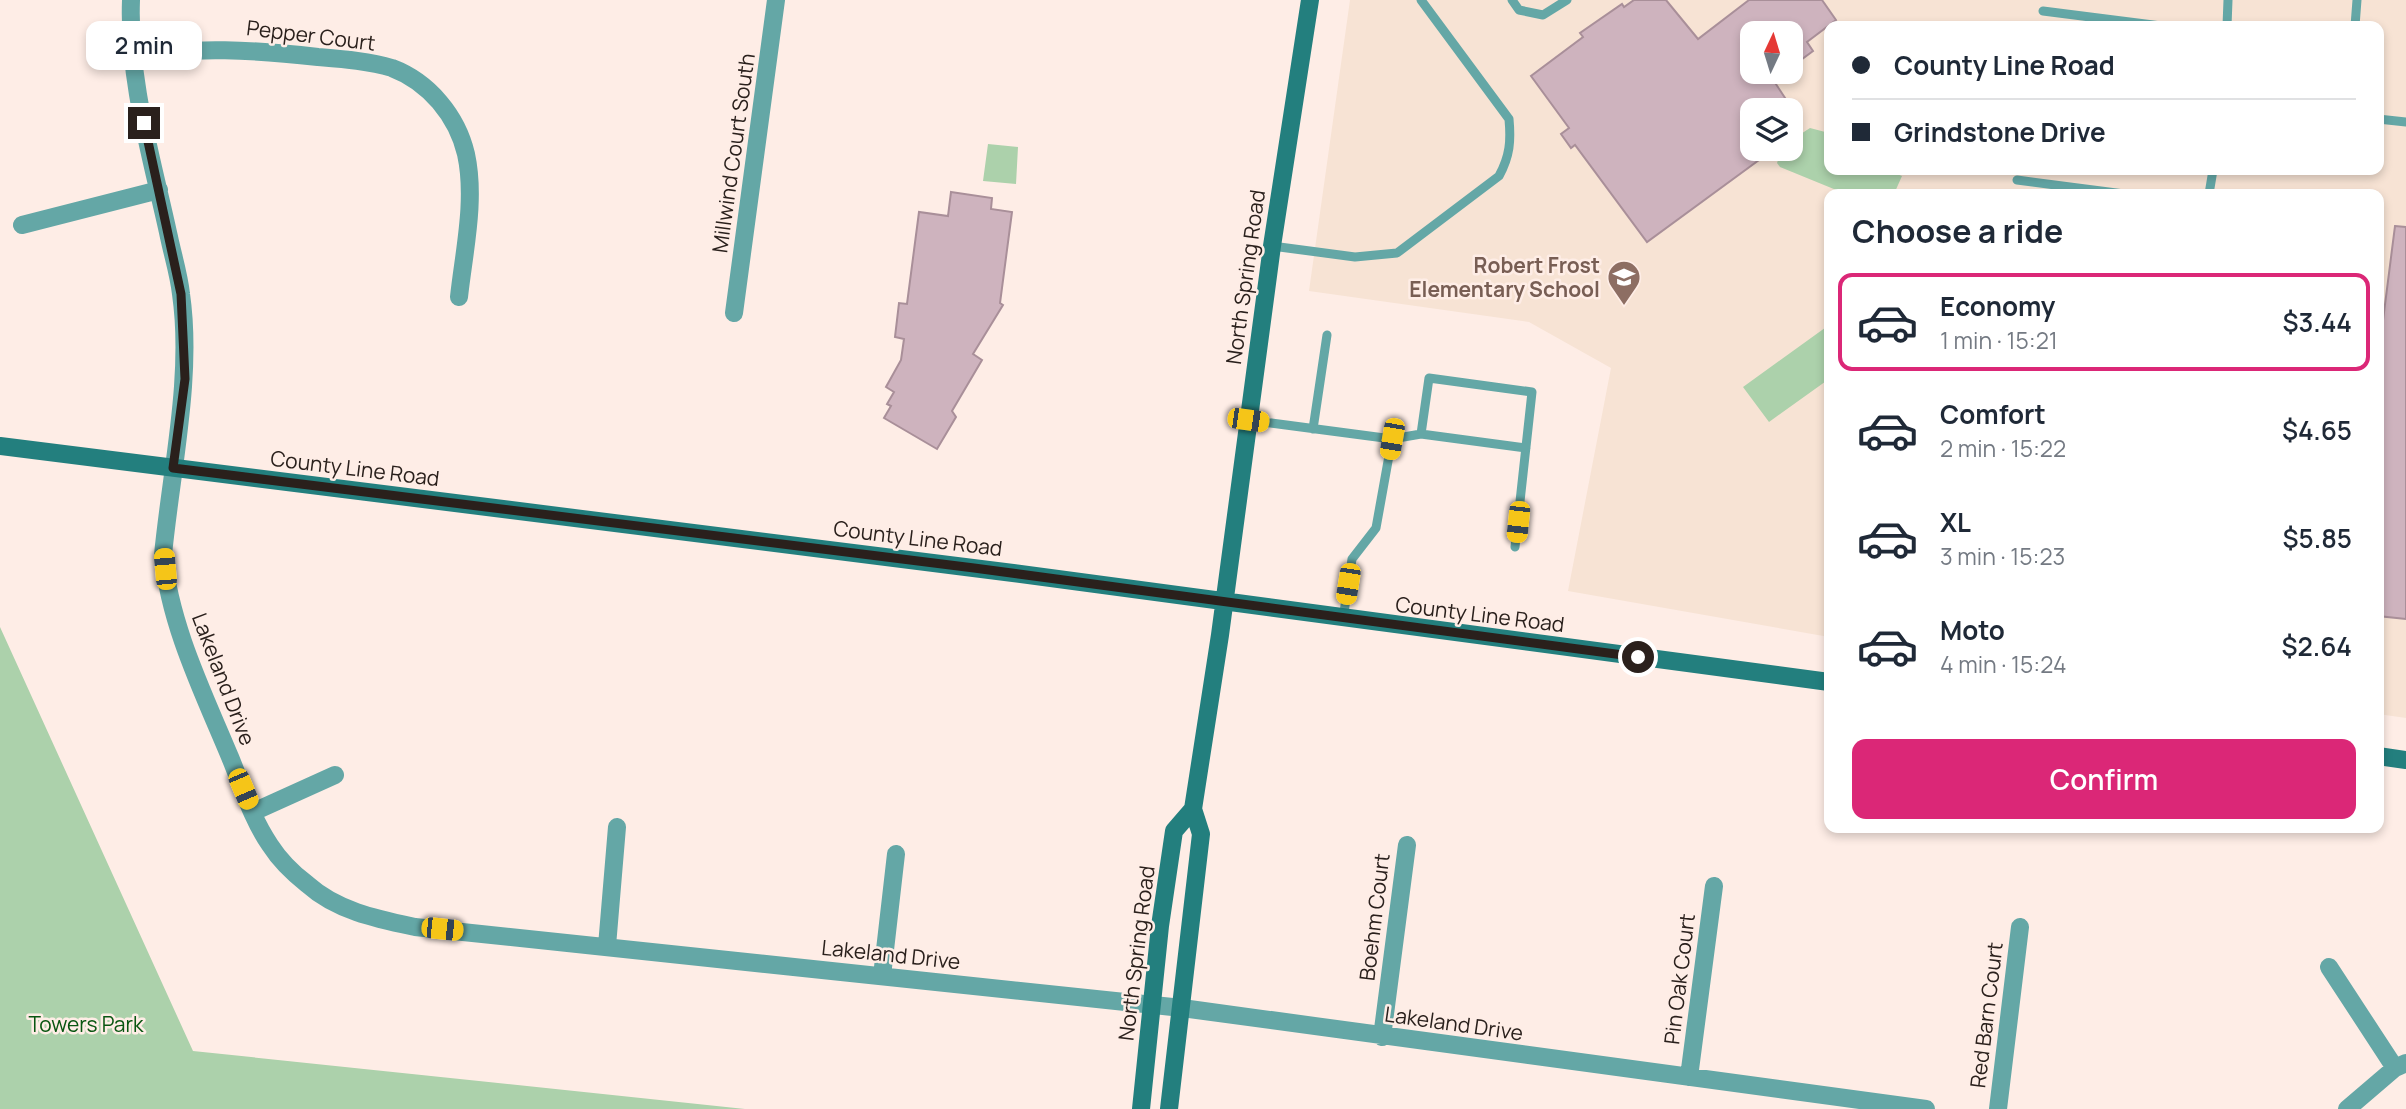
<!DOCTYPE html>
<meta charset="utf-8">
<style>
:root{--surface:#fff;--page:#f2f2f3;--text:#1f2937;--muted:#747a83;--line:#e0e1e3;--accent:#db2777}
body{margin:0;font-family:Manrope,sans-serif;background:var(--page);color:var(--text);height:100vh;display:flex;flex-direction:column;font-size:26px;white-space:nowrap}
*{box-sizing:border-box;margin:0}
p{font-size:23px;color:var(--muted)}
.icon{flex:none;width:38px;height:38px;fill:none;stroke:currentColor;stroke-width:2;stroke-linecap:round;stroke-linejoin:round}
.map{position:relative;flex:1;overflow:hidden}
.side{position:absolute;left:1824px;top:189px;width:560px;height:644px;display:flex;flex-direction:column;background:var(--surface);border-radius:14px;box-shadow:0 4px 10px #0003}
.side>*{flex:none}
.banner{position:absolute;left:1824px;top:21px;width:560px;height:154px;border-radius:14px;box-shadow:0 4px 10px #0003;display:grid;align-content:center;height:154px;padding:0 28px;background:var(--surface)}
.needle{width:46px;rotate:4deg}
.buttons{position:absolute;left:1740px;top:21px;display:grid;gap:14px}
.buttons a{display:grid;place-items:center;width:63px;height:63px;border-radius:14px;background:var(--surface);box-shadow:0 4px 10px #0003;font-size:35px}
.end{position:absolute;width:32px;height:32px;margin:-16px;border:9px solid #2a201c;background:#fff;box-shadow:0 0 0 4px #fff}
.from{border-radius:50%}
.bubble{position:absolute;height:49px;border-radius:14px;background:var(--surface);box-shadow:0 4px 10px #0003;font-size:23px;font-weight:600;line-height:49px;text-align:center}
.car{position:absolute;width:21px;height:42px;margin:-21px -10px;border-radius:9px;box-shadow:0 0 5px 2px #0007;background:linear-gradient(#f5c518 24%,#345 0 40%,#f5c518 0 76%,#345 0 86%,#f5c518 0)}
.banner b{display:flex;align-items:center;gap:24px;height:66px;font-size:26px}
.banner b+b{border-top:2px solid var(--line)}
.banner i{width:18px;height:18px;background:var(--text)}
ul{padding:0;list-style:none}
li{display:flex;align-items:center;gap:21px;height:98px;margin:0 14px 10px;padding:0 14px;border:4px solid transparent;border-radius:14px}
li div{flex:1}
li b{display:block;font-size:26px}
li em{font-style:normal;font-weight:600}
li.on{border-color:var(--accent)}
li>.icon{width:63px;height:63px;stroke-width:1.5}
h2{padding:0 28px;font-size:32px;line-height:84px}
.cta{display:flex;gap:14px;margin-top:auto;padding:14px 28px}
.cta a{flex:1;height:80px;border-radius:14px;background:var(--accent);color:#fff;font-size:28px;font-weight:600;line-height:80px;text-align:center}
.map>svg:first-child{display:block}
</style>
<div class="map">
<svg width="2406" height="1109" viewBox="0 0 2406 1109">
<rect width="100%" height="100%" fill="#feede6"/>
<path fill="#f7e3d4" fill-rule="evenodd" d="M1350 0H2406V718L2378 714V194H1829V637L1568 591 1611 368 1529 322 1309 291ZM1829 26H2378V170H1829ZM1752 33H1790V72H1752ZM1752 110H1790V149H1752Z"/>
<path fill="#acd1ab" d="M1810 128 1829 133V170H1887L1902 176 1894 194H1846L1780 167 1777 163 1782 149H1790V141Z
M988 144 1018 147 1016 184 983 181Z
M1829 325V379L1769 422 1743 387Z
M0 627 193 1051 745 1109H0Z"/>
<path fill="#ceb3be" stroke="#a98f99" stroke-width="2" d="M1634 0H1666L1698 39 1749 0H1822L1836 20 1807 42 1813 51 1790 68V33H1752V72H1768L1793 110H1752V149H1774L1647 242 1575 145 1571 148 1561 134 1569 128 1531 76 1583 37 1580 33 1622 4 1624 7Z
M951 192 992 198 991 209 1012 212 1000 303 1003 305 973 354 982 360 952 411 956 417 937 449 884 418 891 406 887 404 894 392 886 387 901 360 904 339 895 337 899 303 907 304 919 212 948 216Z
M2395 226 2406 227V619L2378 616V336H2381Z"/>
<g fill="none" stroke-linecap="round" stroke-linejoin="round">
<path stroke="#64a7a6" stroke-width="9" d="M1512 0 1519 10 1543 15 1567 0
M2043 11 2161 26
M2227 26 2228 0
M2355 26 2357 0
M2378 119 2406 122
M2017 180 2124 194
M2209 194 2213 170
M1272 246 1355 257 1397 253 1499 176C1510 156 1511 141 1509 119L1421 0
M1248 420 1392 439 1376 528 1352 559 1343 619
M1313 429 1327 335
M1392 439 1421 434
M1515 547 1532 392 1429 378 1421 434 1526 448"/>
<path stroke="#64a7a6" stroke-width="18" d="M131 0C128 81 152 158 169 237 173 256 179 275 181 294 193 377 171 471 163 555 170 626 203 692 230 757 242 786 252 819 270 845 279 859 294 874 307 884 337 911 377 919 415 927L1182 1008 1926 1109
M132 57C195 46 255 50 318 57 342 59 369 61 392 68 429 82 457 116 466 154 476 200 464 251 459 297
M22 225 159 190
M734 313 776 0
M253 812 335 775
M607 946 617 827
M2329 967 2395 1068
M882 976 896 854
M1382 1037 1407 845
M1689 1077 1714 886
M1998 1109 2020 927
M2347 1109 2395 1068 2406 1063"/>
<path stroke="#237f7e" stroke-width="18" d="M0 446 1013 573 1829 682
M2378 756 2406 760
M1141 1109 1160 926 1174 831 1193 809
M1169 1109 1201 834 1193 809 1220 635 1272 246 1310 0"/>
</g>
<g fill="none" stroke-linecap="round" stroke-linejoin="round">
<path stroke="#2a201c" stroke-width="9" d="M144 123 181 294 185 379 173 468 974 568 1638 657"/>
</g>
<defs>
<symbol id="school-pin" viewBox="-11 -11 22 30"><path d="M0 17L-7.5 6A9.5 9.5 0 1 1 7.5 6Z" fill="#8d6e63" stroke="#feede6"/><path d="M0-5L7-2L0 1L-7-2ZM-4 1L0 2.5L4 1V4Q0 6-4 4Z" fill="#fff"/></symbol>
</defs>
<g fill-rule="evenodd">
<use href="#school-pin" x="1605" y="258" width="38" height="52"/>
</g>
<g text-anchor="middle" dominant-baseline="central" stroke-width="5" stroke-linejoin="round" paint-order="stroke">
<g font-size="21" fill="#2a201c" stroke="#feede6">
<text transform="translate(311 35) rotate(7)">Pepper Court</text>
<text transform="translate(733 153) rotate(-82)">Millwind Court South</text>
<text transform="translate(1245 277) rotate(-82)">North Spring Road</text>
<text transform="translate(355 468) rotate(7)">County Line Road</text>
<text transform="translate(918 538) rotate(7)">County Line Road</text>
<text transform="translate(1480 614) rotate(7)">County Line Road</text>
<text transform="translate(224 679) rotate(69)">Lakeland Drive</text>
<text transform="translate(1374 917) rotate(-83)">Boehm Court</text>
<text transform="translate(1136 953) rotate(-83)">North Spring Road</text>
<text transform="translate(891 954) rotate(6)">Lakeland Drive</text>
<text transform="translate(1679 979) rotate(-83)">Pin Oak Court</text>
<text transform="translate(1986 1015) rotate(-83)">Red Barn Court</text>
<text transform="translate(1454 1023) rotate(8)">Lakeland Drive</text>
</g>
<g font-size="21" font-weight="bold" fill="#785e54" stroke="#feede6" text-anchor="end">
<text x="1600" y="265">Robert Frost<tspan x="1600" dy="24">Elementary School</tspan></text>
</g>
<g font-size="21" fill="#095611" stroke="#feede6">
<text x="86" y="1024">Towers Park</text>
</g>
</g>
</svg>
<div class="buttons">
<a><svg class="needle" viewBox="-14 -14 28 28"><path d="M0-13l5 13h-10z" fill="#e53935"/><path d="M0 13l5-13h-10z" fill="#747a83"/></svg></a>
<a><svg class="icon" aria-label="layers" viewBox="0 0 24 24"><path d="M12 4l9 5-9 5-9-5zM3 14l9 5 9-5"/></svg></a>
</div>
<i class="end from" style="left:1638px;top:657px"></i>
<i class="end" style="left:144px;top:123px"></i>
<div class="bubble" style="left:86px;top:21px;width:116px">2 min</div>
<i class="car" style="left:1248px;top:420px;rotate:98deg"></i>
<i class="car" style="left:1392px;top:439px;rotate:190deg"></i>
<i class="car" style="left:1518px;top:522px;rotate:186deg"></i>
<i class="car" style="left:165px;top:569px;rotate:355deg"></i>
<i class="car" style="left:1348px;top:584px;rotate:189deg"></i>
<i class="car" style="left:243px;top:789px;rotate:157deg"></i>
<i class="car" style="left:442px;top:929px;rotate:96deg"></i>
<div class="banner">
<b><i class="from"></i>County Line Road</b>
<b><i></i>Grindstone Drive</b>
</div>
<section class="side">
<h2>Choose a ride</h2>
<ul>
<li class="on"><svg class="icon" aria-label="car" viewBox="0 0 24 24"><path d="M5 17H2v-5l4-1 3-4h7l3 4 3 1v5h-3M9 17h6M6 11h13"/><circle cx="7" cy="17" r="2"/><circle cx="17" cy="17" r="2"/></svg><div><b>Economy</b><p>1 min · 15:21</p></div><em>$3.44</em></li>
<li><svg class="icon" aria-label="car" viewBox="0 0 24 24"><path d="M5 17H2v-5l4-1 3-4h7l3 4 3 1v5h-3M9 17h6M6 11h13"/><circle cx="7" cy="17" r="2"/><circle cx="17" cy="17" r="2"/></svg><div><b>Comfort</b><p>2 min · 15:22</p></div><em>$4.65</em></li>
<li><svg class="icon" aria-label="car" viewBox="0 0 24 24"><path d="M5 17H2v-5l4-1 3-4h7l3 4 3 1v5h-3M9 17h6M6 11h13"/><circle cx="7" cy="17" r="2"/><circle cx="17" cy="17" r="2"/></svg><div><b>XL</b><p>3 min · 15:23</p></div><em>$5.85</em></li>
<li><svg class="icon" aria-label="car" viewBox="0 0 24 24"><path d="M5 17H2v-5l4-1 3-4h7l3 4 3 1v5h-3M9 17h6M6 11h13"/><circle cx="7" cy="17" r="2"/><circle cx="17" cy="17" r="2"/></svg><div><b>Moto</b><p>4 min · 15:24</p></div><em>$2.64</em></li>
</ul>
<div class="cta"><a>Confirm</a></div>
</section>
</div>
